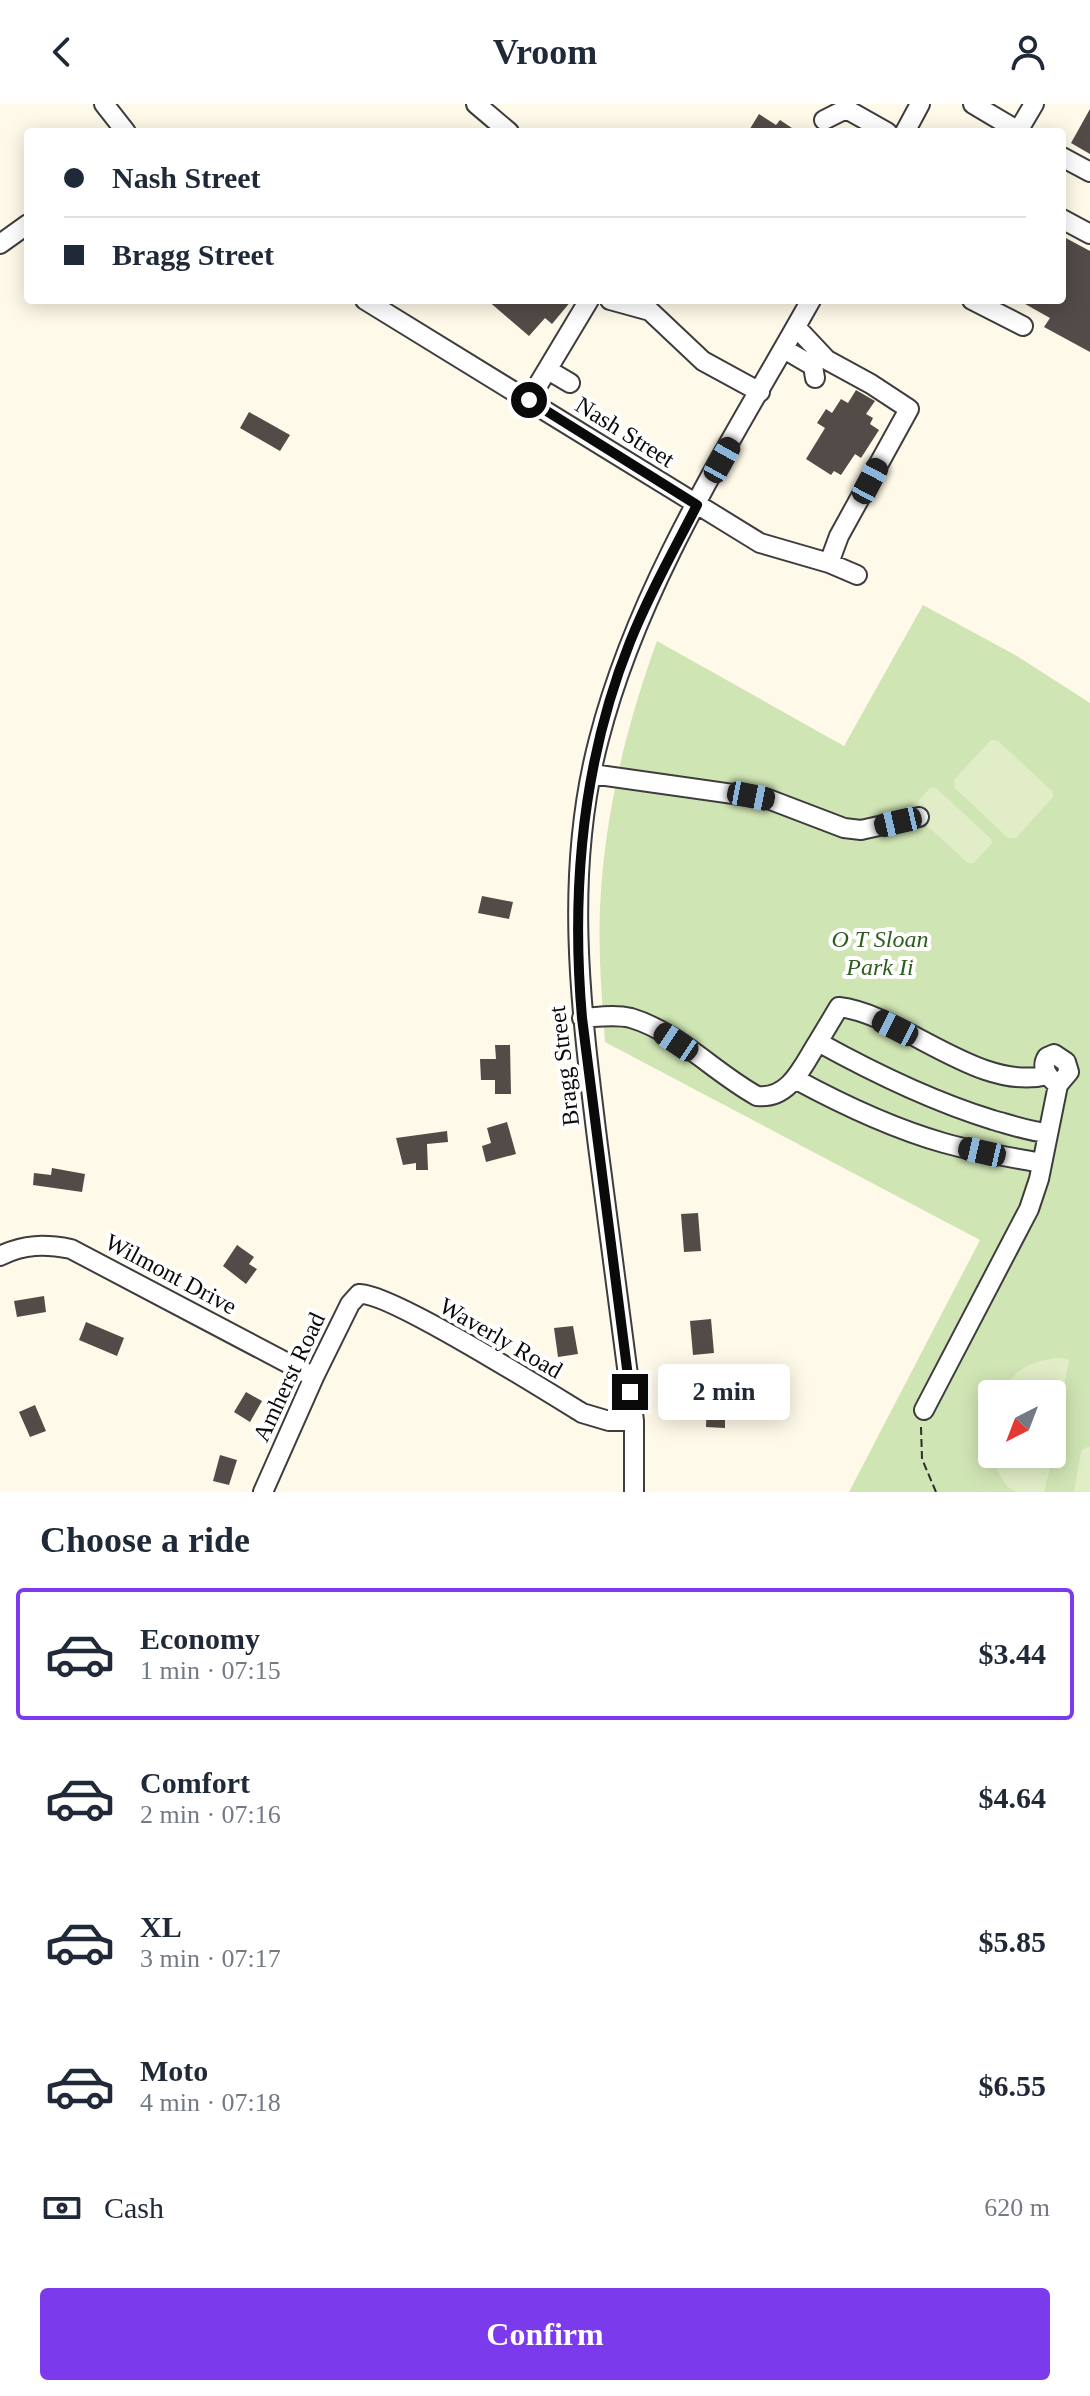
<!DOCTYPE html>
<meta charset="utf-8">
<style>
:root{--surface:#fff;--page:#f6f6f7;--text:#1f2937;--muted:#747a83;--line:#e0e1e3;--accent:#7c3aed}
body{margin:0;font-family:Georgia,serif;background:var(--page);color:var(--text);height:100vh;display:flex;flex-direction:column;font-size:30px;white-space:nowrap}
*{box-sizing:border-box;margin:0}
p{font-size:26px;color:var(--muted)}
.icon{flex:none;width:44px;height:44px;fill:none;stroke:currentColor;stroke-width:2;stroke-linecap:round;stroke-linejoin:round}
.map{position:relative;height:1388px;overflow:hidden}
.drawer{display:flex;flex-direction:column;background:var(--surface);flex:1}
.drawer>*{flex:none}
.guide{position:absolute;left:24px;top:24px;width:1042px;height:176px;border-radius:8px;box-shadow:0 4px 20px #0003;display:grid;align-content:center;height:176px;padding:0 40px;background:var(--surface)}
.needle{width:52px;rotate:222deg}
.fabs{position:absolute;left:978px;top:1276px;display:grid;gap:16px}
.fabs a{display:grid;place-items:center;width:88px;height:88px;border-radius:8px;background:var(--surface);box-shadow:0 4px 20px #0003;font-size:40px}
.end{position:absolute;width:36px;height:36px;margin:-18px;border:10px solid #0a0a0a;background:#fff;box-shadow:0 0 0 4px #fff}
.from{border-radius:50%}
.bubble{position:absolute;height:56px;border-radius:8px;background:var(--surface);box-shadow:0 4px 20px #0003;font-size:26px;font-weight:600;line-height:56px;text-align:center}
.car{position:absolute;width:24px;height:48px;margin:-24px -12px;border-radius:10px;box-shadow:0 0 6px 2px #0007;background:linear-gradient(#222 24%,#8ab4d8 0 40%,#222 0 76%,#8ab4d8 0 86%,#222 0)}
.guide b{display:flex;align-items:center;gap:28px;height:76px;font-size:30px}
.guide b+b{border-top:2px solid var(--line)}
.guide i{width:20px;height:20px;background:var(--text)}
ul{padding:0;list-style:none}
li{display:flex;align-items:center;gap:24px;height:132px;margin:0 16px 12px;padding:0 24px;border:4px solid transparent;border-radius:8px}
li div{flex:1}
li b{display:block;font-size:30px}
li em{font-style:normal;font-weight:600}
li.active{border-color:var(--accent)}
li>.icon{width:72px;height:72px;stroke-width:1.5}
h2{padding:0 40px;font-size:36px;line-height:96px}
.pay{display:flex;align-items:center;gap:20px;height:88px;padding:0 40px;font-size:30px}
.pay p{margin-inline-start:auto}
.action{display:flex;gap:16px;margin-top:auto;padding:16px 40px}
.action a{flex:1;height:92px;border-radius:8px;background:var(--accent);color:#fff;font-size:32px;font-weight:600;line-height:92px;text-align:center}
header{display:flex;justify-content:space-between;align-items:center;height:104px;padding:0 40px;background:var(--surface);font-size:36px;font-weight:600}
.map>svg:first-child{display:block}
</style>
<header><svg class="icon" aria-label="back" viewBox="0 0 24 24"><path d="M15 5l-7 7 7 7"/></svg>Vroom<svg class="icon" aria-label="person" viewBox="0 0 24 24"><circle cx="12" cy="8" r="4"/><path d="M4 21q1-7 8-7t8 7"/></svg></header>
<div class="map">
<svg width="1090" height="1388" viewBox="0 0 1090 1388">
<rect width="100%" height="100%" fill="#fef9e8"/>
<path fill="#d0e5b4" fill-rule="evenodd" d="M923 501 1017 552 1090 599V1388H849L980 1136 605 938C602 894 598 849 600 804 604 713 626 622 657 537L844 642ZM992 1290H1052V1350H992Z"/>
<path fill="#e1edc6" d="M991 636 998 637 1052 687 1053 693 1016 734H1008L955 684 954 676Z
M931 683 936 684 991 735 992 739 974 759H968L912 708V704Z
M1063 1254 1069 1256 1059 1312 1053 1317 1052 1290H1001C1015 1264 1034 1255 1063 1254Z
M1052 1339 1055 1344 1044 1388C1036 1388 1024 1388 1017 1388 1003 1384 995 1363 994 1350H1052Z
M1087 1343H1090V1388H1074L1081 1347Z"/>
<path fill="#524b47" d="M1090 5V50L1071 39Z
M759 10 776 21 780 16 798 28H748Z
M1062 132 1090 147V248L1044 223 1050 214 1018 196H1062Z
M487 196H572L552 220 545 214 529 232Z
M856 286 875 297 866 310 873 314 870 320 879 326 861 354 855 350 841 371 834 367 831 371 806 355 825 324 817 319 826 305 832 309 841 295 848 299Z
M249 308 290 331 280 347 240 324Z
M482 792 513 798 509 815 478 809Z
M495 941H510L511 990H495V976H481L480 955H496Z
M507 1018 516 1050 486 1058 482 1042 491 1039 487 1024Z
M447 1027 448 1038 427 1040 428 1066H416V1059L403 1061 396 1034Z
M52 1064 85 1070 82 1088 33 1081 34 1069 51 1071Z
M698 1109 701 1147 684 1148 681 1110Z
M237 1141 254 1153 249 1160 257 1165 246 1180 223 1162Z
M44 1192 46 1208 17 1213 14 1197Z
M711 1215 714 1249 693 1251 690 1217Z
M86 1218 124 1234 117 1252 79 1236Z
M573 1222 578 1250 558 1253 554 1224Z
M246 1288 262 1297 250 1318 234 1308Z
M707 1290 725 1291V1324L706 1323Z
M35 1301 46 1327 30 1333 19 1308Z
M220 1351 237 1356 229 1381 213 1377Z"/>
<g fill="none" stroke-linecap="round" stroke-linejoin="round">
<defs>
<path id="minor" d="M104 0 126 28
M476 0 509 28
M973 0 1020 28
M824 16 846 5 887 28
M1018 27 1034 0
M905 28 920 0
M1062 53 1090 68
M1062 115 1090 130
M0 140 28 120
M365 196 760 439 829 459 857 471
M610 196 650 207 703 257 760 288
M972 196 1023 222
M796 223 827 256 871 280 909 305 839 432 829 459
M784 245 813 262 815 274
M548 266 570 279
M529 296 589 196
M592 670 768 695 844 724 861 726 919 713
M582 914C598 913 615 910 631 914 678 928 715 969 757 992 790 996 803 961 818 938 874 969 931 997 993 1016 1011 1021 1028 1027 1047 1029
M818 938 839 903C902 910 979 989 1047 971
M795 975C843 1001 891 1024 944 1039 976 1048 1009 1053 1042 1059
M0 1152C24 1140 45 1140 71 1145L314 1273
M924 1306 1029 1105 1039 1075 1058 981 1069 968 1066 958 1054 950 1047 953C1040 964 1049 974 1058 981
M263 1388 314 1273 350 1200 359 1190C387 1187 548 1288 582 1309L609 1317H634
M634 1388V1317C622 1225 610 1134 598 1042 581 905 563 771 599 635 639 479 733 335 811 196"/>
</defs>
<use href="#minor" stroke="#3d3d3d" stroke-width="22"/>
<path stroke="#2c2c2c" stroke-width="2" stroke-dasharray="8 4" stroke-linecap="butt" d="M921 1323 922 1355 936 1388"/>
<use href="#minor" stroke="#fff" stroke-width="18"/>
</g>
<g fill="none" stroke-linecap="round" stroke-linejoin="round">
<path stroke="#0a0a0a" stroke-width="10" d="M529 296 697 401C674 446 649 490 630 538 582 658 571 786 582 914L630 1288"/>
</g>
<g text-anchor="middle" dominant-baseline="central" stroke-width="8" stroke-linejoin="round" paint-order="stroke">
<g font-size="24" fill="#0a0a0a" stroke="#fff">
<text transform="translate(625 328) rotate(32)">Nash Street</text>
<text transform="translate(564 962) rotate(-97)">Bragg Street</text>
<text transform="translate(171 1170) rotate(28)">Wilmont Drive</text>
<text transform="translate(501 1234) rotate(30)">Waverly Road</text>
<text transform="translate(289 1273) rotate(-65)">Amherst Road</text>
</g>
<g font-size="24" font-style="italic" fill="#2e5d1f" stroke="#fff">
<text x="880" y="835">O T Sloan<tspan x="880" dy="28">Park Ii</tspan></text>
</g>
</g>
</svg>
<div class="fabs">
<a><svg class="needle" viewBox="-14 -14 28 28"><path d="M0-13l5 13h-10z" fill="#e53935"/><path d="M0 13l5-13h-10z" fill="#747a83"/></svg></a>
</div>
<i class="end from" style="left:529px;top:296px"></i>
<i class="end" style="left:630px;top:1288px"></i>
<div class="bubble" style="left:658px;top:1260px;width:132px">2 min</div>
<i class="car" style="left:722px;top:356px;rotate:29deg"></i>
<i class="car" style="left:870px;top:377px;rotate:28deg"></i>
<i class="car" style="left:751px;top:692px;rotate:101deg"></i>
<i class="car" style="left:898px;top:718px;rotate:257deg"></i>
<i class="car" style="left:895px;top:924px;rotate:297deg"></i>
<i class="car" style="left:676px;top:938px;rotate:304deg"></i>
<i class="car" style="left:982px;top:1048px;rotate:283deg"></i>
<div class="guide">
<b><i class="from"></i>Nash Street</b>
<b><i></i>Bragg Street</b>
</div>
</div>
<section class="drawer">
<h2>Choose a ride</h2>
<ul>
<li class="active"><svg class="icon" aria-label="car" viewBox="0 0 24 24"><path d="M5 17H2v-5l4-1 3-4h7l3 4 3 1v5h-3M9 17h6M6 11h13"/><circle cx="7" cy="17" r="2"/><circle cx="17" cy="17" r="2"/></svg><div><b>Economy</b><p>1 min · 07:15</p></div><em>$3.44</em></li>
<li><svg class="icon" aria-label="car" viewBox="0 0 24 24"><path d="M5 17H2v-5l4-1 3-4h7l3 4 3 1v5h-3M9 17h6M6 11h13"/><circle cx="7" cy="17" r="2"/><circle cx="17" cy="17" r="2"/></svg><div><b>Comfort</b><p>2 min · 07:16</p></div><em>$4.64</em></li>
<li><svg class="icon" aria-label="car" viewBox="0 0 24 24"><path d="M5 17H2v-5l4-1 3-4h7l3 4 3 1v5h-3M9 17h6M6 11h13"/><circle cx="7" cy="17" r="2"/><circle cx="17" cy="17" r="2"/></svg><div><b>XL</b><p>3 min · 07:17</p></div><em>$5.85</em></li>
<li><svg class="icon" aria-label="car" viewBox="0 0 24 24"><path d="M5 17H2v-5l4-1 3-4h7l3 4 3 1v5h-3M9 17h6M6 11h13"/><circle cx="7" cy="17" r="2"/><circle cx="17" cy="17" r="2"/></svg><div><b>Moto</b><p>4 min · 07:18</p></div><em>$6.55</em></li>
</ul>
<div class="pay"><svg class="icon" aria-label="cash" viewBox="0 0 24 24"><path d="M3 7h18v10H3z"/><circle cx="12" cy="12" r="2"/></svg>Cash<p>620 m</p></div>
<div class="action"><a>Confirm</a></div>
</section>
